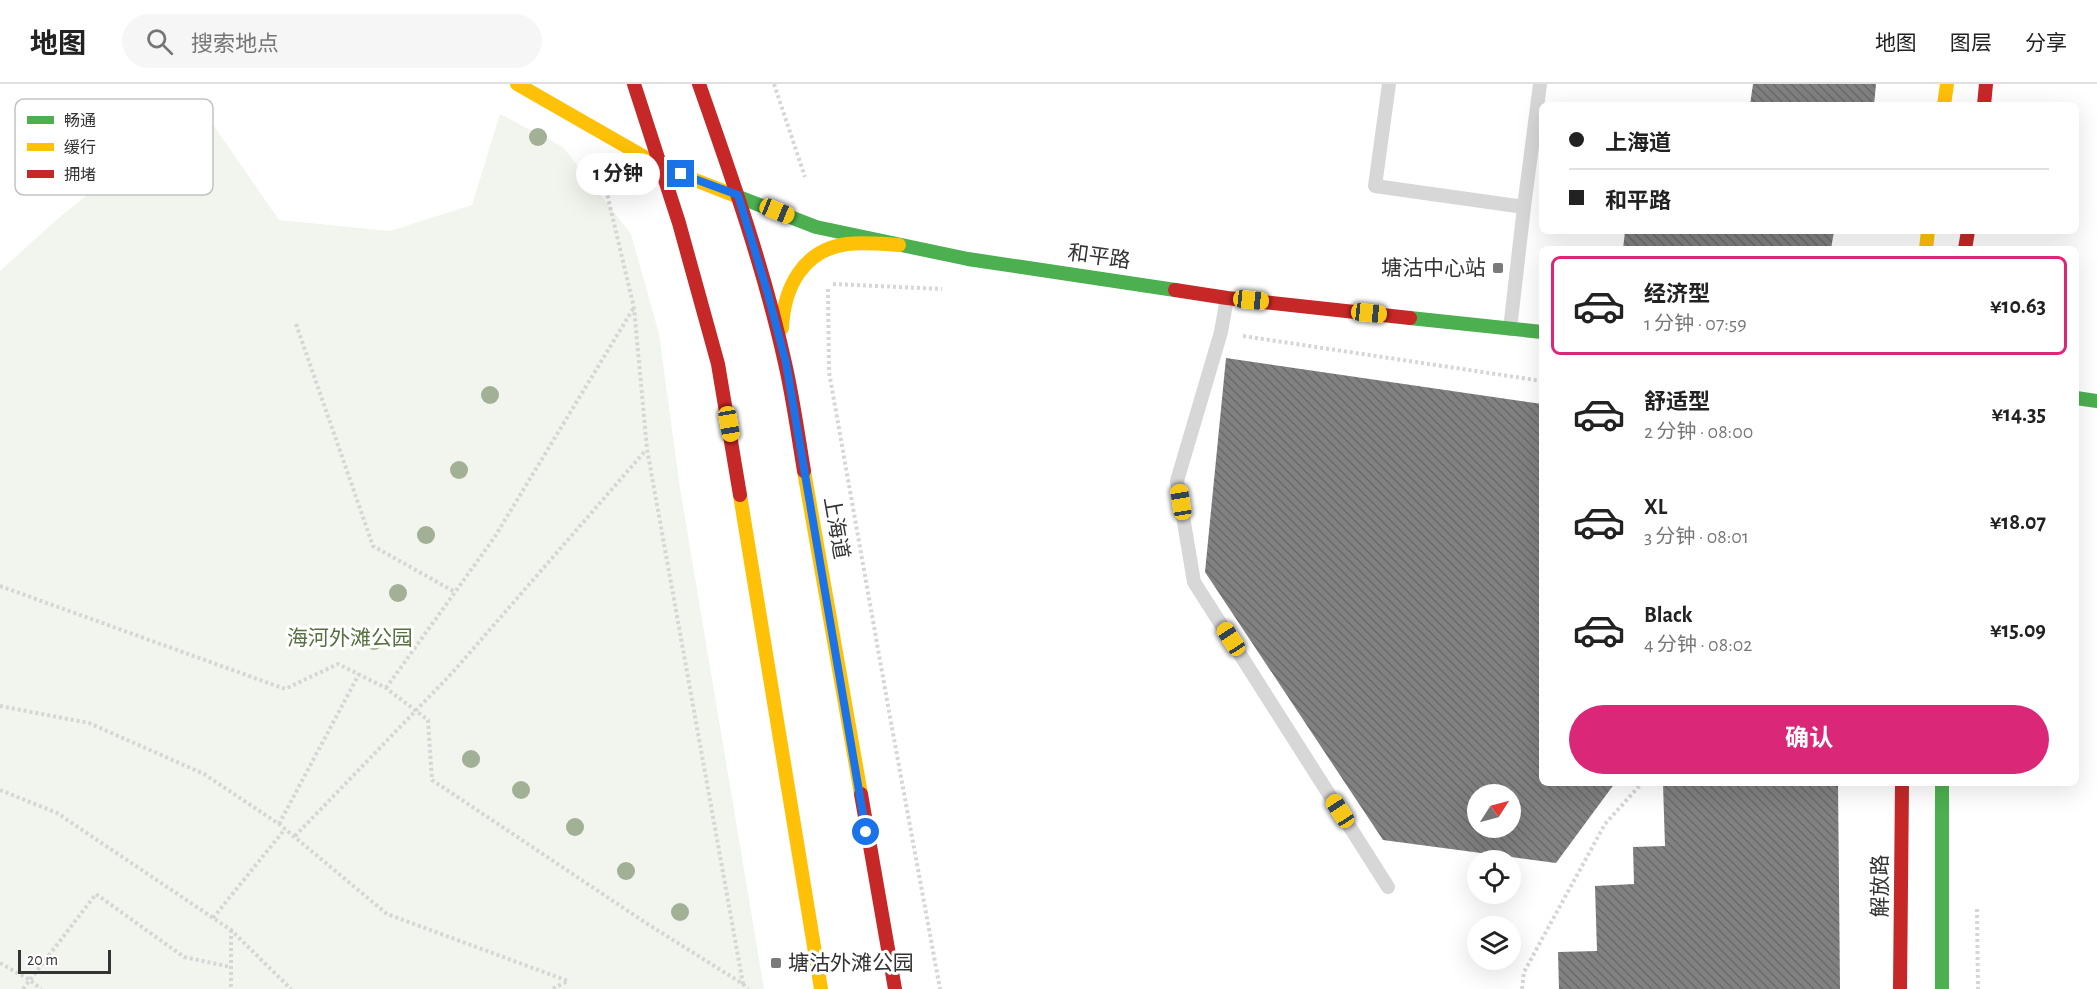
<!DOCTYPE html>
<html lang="zh">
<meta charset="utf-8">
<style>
:root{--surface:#fff;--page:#f6f6f6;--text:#222;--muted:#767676;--line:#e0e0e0;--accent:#db2777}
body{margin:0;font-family:"Alegreya Sans","Noto Sans SC",sans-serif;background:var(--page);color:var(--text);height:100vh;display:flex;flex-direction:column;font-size:22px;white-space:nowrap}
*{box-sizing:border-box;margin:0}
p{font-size:20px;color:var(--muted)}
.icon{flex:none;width:33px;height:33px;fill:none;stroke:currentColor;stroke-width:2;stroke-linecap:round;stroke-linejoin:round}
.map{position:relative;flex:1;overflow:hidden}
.panel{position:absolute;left:1539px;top:162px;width:540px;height:540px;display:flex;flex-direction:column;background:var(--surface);border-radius:9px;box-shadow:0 6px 24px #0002}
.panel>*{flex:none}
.top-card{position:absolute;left:1539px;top:18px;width:540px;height:132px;border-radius:9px;box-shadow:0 6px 24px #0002;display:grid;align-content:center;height:132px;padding:0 30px;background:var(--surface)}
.needle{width:39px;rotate:54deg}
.tools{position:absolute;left:1467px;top:700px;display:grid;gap:12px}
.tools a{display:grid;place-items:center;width:54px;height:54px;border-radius:50%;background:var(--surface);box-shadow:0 6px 24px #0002;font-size:30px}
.scale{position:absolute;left:18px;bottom:15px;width:93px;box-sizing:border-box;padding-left:6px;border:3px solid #333;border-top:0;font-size:16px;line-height:21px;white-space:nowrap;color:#333;-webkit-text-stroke:4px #fff;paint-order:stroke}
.end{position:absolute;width:27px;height:27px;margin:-14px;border:8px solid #1a73e8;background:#fff;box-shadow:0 0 0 3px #fff}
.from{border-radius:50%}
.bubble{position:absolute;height:42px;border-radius:21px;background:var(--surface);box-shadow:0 6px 24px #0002;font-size:20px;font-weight:700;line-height:42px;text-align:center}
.car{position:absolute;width:18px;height:36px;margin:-18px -9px;border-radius:8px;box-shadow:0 0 4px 2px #0007;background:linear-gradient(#f5c518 24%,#345 0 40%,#f5c518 0 76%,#345 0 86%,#f5c518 0)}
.top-card b{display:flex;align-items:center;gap:21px;height:57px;font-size:22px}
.top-card b+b{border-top:2px solid var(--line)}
.top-card i{width:15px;height:15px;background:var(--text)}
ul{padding:10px 0 0;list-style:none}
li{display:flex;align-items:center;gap:18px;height:99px;margin:0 12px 9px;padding:0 18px;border:3px solid transparent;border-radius:9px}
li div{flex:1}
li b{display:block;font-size:22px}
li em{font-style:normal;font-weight:700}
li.current{border-color:var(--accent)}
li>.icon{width:54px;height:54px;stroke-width:1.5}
.action{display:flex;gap:12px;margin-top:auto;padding:12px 30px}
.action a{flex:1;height:69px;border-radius:36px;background:var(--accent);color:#fff;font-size:24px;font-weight:700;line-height:69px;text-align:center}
header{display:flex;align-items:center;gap:36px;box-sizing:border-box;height:84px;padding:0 30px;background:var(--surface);border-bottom:2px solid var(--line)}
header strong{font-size:28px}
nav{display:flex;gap:33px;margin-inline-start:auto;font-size:21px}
.search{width:420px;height:54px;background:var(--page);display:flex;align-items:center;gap:15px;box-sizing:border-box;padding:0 21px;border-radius:33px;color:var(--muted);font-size:22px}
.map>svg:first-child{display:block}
</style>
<header>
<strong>地图</strong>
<div class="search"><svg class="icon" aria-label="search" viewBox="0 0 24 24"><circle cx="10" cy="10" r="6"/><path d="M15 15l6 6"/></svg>搜索地点</div>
<nav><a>地图</a><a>图层</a><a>分享</a></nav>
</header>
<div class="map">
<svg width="2097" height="905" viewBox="0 0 2097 905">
<defs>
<pattern id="building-back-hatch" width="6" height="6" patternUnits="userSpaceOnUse" patternTransform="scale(1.5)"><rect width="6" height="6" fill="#818181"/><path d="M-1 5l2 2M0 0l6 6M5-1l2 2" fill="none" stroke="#6a6a6a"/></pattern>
</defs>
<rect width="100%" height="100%" fill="#fff"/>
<path fill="#f1f5ed" d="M200 22 279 136 390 147 472 121 500 30 563 63 631 150 659 250 680 404 764 905H0V187L62 131Z"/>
<path fill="url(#building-back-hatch)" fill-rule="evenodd" d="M1753 0H1876L1874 21H1750Z
M1625 147H1834L1831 165H1623Z
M1226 274 1542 320V699H1615L1556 779 1383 756 1205 488ZM1478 711H1510V744H1478Z
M1838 699 1840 905H1559L1558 868 1597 867 1595 802 1634 800 1633 763 1665 762 1663 700Z"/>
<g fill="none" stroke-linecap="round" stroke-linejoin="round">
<path stroke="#d6d6d6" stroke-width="4" stroke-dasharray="3 3" stroke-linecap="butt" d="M774 0 805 93
M833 200 942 205
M828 205 829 288 890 633 940 905
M296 240 373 462 455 508
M1243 252 1542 297
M0 502 285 605 338 580 386 604 428 636 432 696 646 839 743 900 647 365 634 224 604 97
M386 604 494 454 633 225
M0 622 89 639 204 690 279 740 387 830 568 897 552 905
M0 706 57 729 231 846 291 905
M279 740 359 590
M295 752 453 588 646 366
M1977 825 1978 905
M213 834 285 745
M231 846V905
M0 879 30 896 41 905
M743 900 748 905
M23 905 96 810 184 873 231 883
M1522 905 1524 888 1605 740 1642 699"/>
<path stroke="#d7d7d7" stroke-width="14" d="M1389 0 1375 102 1524 123 1540 0
M1227 214 1221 248 1177 397 1194 498 1388 803
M1510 245 1524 123"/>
<path stroke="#4caf50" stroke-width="14" d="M736 112 816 143 968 175 1175 206
M1410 234 1542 248
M2076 314 2097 317
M1942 699V905"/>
<path stroke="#ffc107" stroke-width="14" d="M517 0 662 83 736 112
M1944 21 1947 0
M1926 165 1928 147
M782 244C784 203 803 166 847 160 865 158 882 160 899 161
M804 387 861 710
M740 411 821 905"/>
<path stroke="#c62828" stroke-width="14" d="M634 0 679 139 718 280 740 411
M699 0C731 91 764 184 785 279 793 314 798 351 804 387
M1984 21 1986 0
M1965 165 1968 147
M1175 206 1227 214 1410 234
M861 710 895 905
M1900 905 1902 699"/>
</g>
<g fill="#a2b095">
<circle cx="538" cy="53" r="9"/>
<circle cx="490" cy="311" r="9"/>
<circle cx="459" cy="386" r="9"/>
<circle cx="426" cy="451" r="9"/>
<circle cx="398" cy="509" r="9"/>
<circle cx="374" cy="557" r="9"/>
<circle cx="471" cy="675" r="9"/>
<circle cx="521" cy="706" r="9"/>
<circle cx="575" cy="743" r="9"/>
<circle cx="626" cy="787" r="9"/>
<circle cx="680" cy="828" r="9"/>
</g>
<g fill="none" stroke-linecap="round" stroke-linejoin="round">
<path stroke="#1a73e8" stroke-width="8" d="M681 90 738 111 767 207 786 279 866 748"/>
</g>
<g fill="#7a7a7a" stroke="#fff" stroke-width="2">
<rect x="1492" y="178" width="12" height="12" rx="3"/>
<rect x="770" y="873" width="12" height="12" rx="3"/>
</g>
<g text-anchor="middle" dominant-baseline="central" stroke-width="6" stroke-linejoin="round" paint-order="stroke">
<g font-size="21" fill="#333" stroke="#fff">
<text transform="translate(1099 173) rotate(8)">和平路</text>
<text transform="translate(836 444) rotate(80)">上海道</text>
<text transform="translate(1880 802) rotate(-90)">解放路</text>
</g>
<g font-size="21" fill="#333" stroke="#fff" text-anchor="end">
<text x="1486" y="184">塘沽中心站</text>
<text x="788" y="879" text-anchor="start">塘沽外滩公园</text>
</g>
<g font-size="21" fill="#56703f" stroke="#fff">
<text x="350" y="554">海河外滩公园</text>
</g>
</g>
<rect x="15" y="15" width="198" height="96" rx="9" fill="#fff" stroke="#c2c2c2" stroke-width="1.5"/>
<rect x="27" y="32" width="27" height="8" fill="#4caf50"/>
<rect x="27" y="59" width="27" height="8" fill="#ffc107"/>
<rect x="27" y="86" width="27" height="8" fill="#c62828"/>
<g font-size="16" fill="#333">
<text x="64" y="42">畅通</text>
<text x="64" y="69">缓行</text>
<text x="64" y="96">拥堵</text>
</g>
</svg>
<div class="tools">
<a><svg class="needle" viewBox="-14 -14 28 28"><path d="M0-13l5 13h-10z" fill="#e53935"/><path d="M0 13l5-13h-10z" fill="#767676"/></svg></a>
<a><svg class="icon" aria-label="locate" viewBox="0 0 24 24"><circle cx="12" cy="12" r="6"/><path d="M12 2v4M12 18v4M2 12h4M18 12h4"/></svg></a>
<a><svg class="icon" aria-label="layers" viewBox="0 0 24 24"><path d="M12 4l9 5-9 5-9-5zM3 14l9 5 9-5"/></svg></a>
</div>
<div class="scale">20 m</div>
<i class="end from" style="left:866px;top:748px"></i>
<i class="end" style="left:681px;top:90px"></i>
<div class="bubble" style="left:576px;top:69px;width:84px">1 分钟</div>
<i class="car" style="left:777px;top:127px;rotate:112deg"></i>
<i class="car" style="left:1251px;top:216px;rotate:96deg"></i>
<i class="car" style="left:1369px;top:229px;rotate:96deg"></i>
<i class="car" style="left:729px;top:340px;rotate:170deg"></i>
<i class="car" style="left:1181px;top:418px;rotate:351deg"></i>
<i class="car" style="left:1231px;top:555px;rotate:327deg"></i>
<i class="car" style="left:1340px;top:727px;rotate:327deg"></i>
<div class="top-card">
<b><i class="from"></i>上海道</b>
<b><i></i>和平路</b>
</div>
<section class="panel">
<ul>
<li class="current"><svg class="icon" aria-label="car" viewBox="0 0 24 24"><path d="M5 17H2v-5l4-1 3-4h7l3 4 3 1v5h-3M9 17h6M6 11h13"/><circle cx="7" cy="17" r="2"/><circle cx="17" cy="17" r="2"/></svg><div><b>经济型</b><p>1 分钟 · 07:59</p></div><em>¥10.63</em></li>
<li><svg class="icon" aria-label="car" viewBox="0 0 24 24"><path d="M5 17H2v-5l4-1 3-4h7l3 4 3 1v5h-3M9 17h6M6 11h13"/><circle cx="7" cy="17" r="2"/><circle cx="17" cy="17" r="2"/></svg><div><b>舒适型</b><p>2 分钟 · 08:00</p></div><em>¥14.35</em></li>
<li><svg class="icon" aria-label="car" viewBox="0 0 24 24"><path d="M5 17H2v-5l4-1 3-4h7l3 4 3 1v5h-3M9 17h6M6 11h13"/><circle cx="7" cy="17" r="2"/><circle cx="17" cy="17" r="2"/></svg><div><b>XL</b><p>3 分钟 · 08:01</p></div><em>¥18.07</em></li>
<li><svg class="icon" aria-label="car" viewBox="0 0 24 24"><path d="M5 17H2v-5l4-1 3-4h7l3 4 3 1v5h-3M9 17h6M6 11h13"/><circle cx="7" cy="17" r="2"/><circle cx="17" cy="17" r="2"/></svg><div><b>Black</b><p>4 分钟 · 08:02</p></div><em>¥15.09</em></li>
</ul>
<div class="action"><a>确认</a></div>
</section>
</div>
